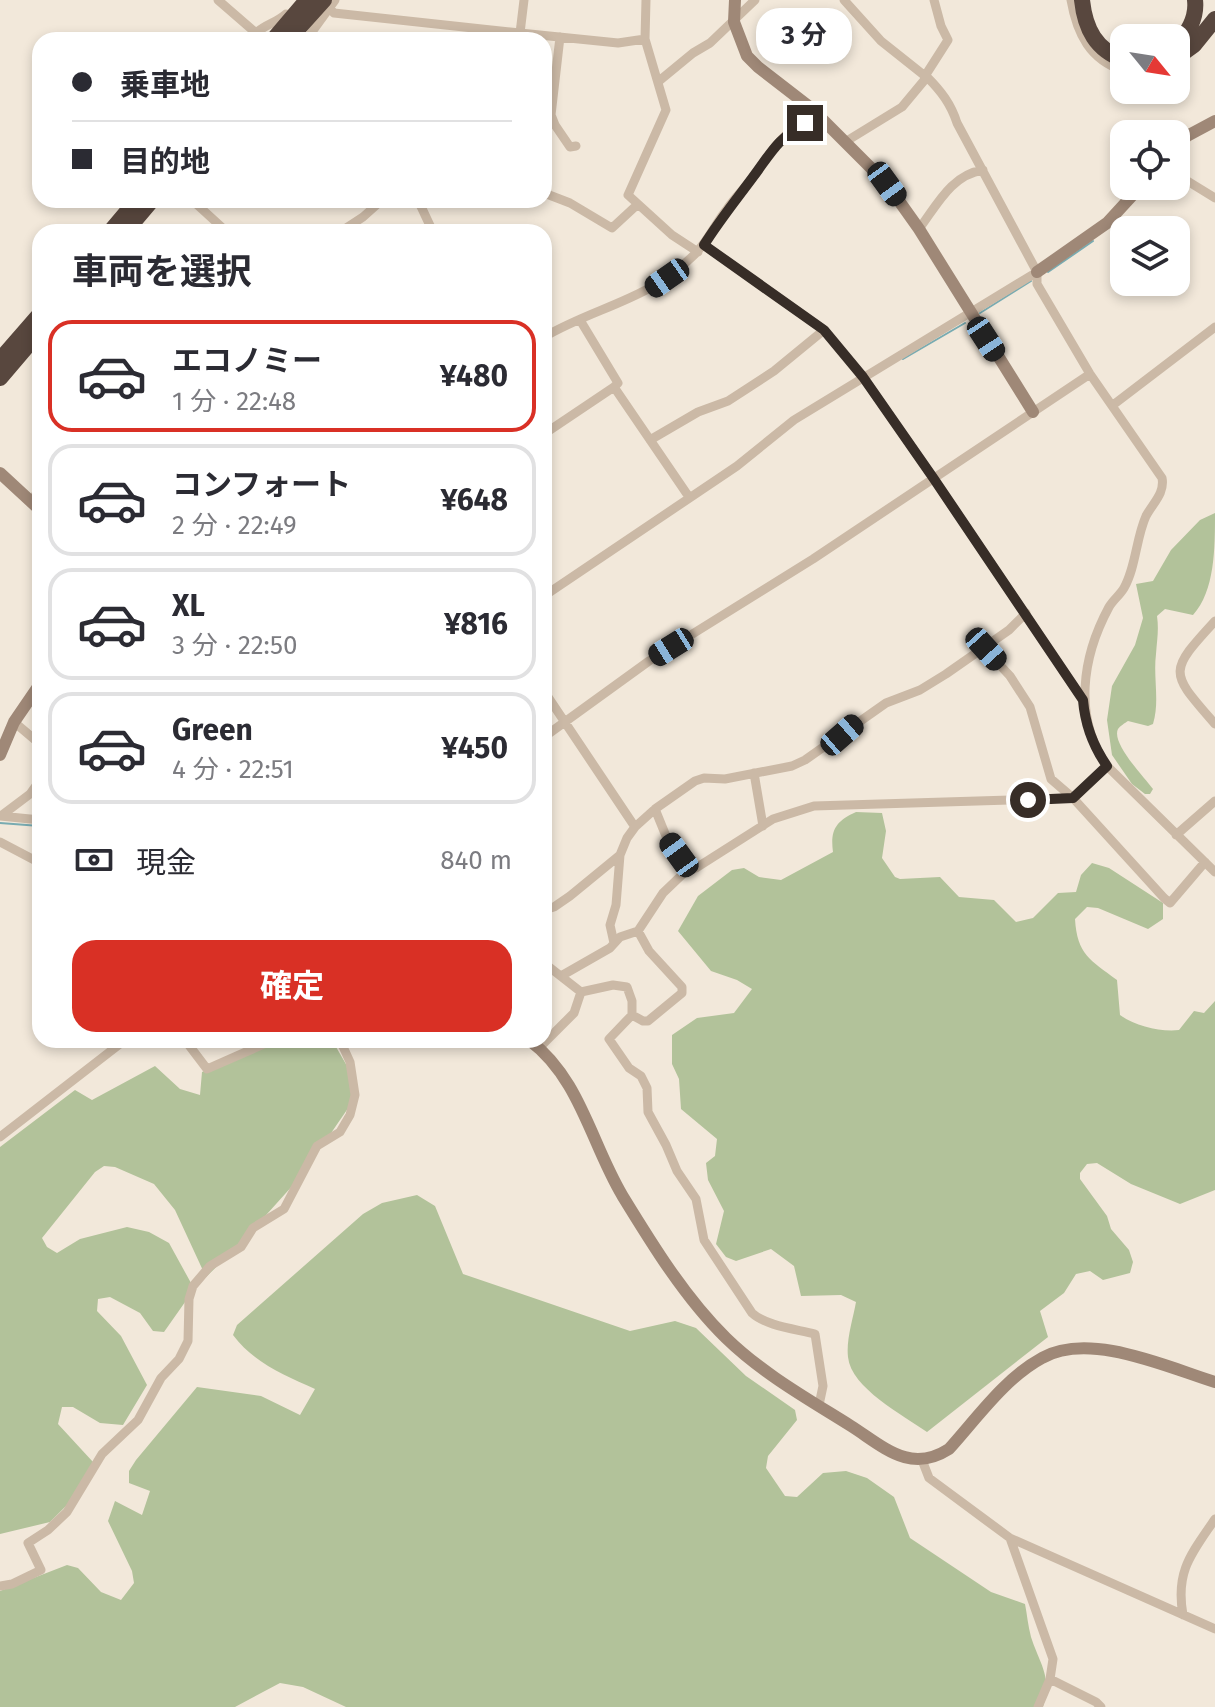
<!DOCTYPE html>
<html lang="ja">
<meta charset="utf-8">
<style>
:root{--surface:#fff;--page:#f7f7f7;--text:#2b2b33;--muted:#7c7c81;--line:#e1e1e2;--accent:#d93025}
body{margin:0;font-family:"Fira Sans","Noto Sans JP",sans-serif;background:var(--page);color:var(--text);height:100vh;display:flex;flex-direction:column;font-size:30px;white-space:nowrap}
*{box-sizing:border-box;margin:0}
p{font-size:26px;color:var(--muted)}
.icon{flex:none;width:44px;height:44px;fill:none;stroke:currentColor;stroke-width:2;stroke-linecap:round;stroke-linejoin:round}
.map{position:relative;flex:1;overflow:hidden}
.drawer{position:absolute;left:32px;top:224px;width:520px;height:824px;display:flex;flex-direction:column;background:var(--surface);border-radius:24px;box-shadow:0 4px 12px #0003}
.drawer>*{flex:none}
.top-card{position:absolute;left:32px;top:32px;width:520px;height:176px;border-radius:24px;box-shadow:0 4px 12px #0003;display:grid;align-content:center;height:176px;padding:0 40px;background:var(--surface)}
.needle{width:52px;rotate:120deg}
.controls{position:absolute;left:1110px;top:24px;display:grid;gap:16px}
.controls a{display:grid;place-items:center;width:80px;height:80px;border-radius:16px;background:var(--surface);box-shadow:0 4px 12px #0003;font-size:40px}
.end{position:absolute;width:36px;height:36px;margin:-18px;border:10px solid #372d27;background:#fff;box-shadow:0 0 0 4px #fff}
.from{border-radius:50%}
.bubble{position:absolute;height:56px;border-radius:24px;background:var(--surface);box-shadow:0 4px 12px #0003;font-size:26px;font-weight:700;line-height:56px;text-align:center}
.car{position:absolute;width:24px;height:48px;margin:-24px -12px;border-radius:10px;box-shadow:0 0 6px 2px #0007;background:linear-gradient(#222 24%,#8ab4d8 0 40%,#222 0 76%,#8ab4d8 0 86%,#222 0)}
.top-card b{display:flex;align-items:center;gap:28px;height:76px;font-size:30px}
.top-card b+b{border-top:2px solid var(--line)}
.top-card i{width:20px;height:20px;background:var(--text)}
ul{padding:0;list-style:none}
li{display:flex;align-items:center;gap:24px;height:112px;margin:0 16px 12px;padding:0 24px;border:4px solid var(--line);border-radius:24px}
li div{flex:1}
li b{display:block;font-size:30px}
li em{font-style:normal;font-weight:700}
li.on{border-color:var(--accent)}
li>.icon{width:72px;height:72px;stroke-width:1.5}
h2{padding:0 40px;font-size:36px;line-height:96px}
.pay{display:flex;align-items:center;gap:20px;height:88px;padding:0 40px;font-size:30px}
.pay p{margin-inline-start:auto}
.cta{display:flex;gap:16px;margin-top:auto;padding:16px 40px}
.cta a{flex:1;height:92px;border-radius:24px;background:var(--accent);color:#fff;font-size:32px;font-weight:700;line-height:92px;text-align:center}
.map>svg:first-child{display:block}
</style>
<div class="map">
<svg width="1215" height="1707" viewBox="0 0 1215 1707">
<rect width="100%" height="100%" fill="#f2e8da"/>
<path fill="#b2c29a" d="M1215 513C1215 548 1215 591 1193 615L1165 609 1157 616C1159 630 1157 640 1156 654 1153 678 1160 701 1153 724L1148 726 1128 721C1125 723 1120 726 1118 729 1111 743 1144 777 1153 789L1150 794H1145L1132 784 1112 755 1107 720 1112 686 1135 645 1143 618 1136 584 1153 581 1171 550 1200 520Z
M856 812 882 813 886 831 882 858 895 877 900 879 940 877 959 897 994 900 1016 922 1033 918 1058 893 1076 892 1081 875 1092 863 1109 868 1163 903V919L1148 929 1098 908 1087 907 1075 919C1077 954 1090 960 1117 980L1120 1015C1135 1026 1160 1032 1179 1030L1194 1011 1204 1013 1215 1001V1190L1180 1204 1131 1184 1097 1163 1087 1164 1080 1173V1179L1107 1216 1111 1229 1129 1250 1133 1262 1130 1273 1103 1280 1090 1271 1076 1274 1064 1293 1040 1311 1048 1337 927 1432C903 1415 851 1388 848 1357 846 1340 853 1319 856 1302L841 1295 801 1296 794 1266 771 1249 736 1261 726 1257 716 1244 724 1211 708 1180 706 1163 715 1156 717 1139 681 1109 679 1079 672 1064V1035L697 1018 734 1013 752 989 737 980 711 971 678 931 698 896 732 870 744 868 759 877 781 880 833 852C830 830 836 821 856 812Z
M271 1040H332L354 1078 353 1101 303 1174 241 1243 206 1277 175 1210 154 1184 115 1167 104 1166 95 1172 42 1238 47 1247 57 1253 80 1239 127 1227 149 1232 169 1243 191 1283 190 1295 164 1332 153 1331 140 1313 110 1297 98 1299 97 1311 121 1336 147 1385 123 1425 100 1423 73 1407H62L58 1424 93 1462 82 1490 50 1522 0 1534V1147L75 1090 92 1100 155 1066 180 1089 200 1095 202 1072Z
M417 1195 435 1206 463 1274 630 1331 675 1321 696 1328 746 1376 795 1410 797 1420 768 1456 766 1468 785 1496 797 1497 823 1473 846 1471 867 1478 894 1497 910 1538 991 1592 1025 1604C1027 1614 1028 1626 1031 1637 1040 1665 1052 1675 1043 1707H346L303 1687 280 1683 235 1707H0V1591L67 1565 78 1568 101 1592 121 1600 134 1583 132 1571 108 1521 115 1501 142 1515 150 1491 129 1483V1471L136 1460 197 1387 261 1396 300 1415 315 1389C284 1375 254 1363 233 1335L237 1325 363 1214 382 1203Z"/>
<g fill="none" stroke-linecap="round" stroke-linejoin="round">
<path stroke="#78abb1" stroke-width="2" d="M1048 272 1093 241
M980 313 1031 281
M903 359 965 323
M0 823 40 826"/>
<path stroke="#cbb9a6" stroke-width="9" d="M218 0 264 40
M524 0 520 33 618 43 645 39
M646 0 645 39 666 110 628 195 672 235 698 252
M844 0 881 41 925 76
M1071 0C1077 34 1090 60 1124 71
M322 1 334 13 520 33
M256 33C266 24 278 22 286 14
M560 37 551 115 555 125 570 147 576 146
M306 40 335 0
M927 77C941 91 951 104 957 123L1037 272V284L1090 374 1162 478C1165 493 1153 503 1146 516 1136 538 1136 567 1124 588 1120 595 1113 600 1109 607 1082 657 1073 717 1107 766L1215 872
M659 81 693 53 710 43 755 0
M845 142 902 107 927 77 925 76 948 40 941 26 934 0
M1176 174 1215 198
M544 193 570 203 612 228 638 204
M192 200 227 232
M418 200 433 232
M919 229C937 205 951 175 983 170
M340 232 363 217 382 200
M704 245 824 330 863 377 934 479 1083 700
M580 320 618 383 614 387 689 497
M544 337C597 306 648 301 695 254 708 241 715 224 727 209 735 197 746 187 754 176 775 146 784 126 823 119
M1113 405 1215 327
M544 434 614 387
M650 440 698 412 728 401 774 371 824 330
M30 501 40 490
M544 596 737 466 794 420 1037 272
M1215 621C1167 673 1170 672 1215 724
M984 648 1010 676 1030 707 1051 779 1073 798 1164 898 1170 903 1205 862
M544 691 635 827
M14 722 40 744
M544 737 649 661 813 559 1090 374
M754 773 763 826
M655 809 668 841 679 855 686 871
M0 816 40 820
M1 816 30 794 40 780
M1176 835 1215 801
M0 842 40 863
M544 910 554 907 570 896 620 855 627 838 635 827 655 809 695 781 704 778 725 779 792 766 805 760 886 703 920 690 946 674 1009 630 1026 613
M614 943 610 925 616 905 620 855
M544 963 581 992 613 985 627 987 632 1001V1015L609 1039 629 1068 641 1076 647 1088 648 1112 666 1145 677 1171 696 1199 704 1240 752 1313C766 1326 796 1329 815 1334L823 1386 819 1405
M561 976 610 948 620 937 638 931 663 893 686 871 696 868 773 819 814 806 1073 798 1107 766
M632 1015 643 1021H648L682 993V987L649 951 638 931
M185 1040 207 1069 273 1040
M539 1048 574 1013 581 992
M0 1137 125 1040
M922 1460 929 1478 1010 1538 1215 1629
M1010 1538 1053 1659 1050 1679 1038 1707
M0 1586 12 1584 41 1570 28 1543 48 1530 67 1512 102 1454 138 1420 161 1378 179 1359 188 1341 189 1299 193 1286 210 1266 241 1247 253 1228 284 1209 317 1146 340 1132 350 1115 355 1095 350 1062 340 1040
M1183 1615C1175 1571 1192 1553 1215 1519
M1050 1679 1096 1702 1101 1707"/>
<path stroke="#9f8877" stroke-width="12" d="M735 0 734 22 747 56 758 67 811 108 887 184 919 229 1033 412
M1176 146 1187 136 1215 121
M1037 272 1107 223 1141 186
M0 473 40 510
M0 755 14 722 40 684
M529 1040C580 1078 591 1143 622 1195 652 1244 685 1298 726 1338 763 1374 808 1399 851 1426 884 1447 910 1474 949 1449 977 1418 1005 1378 1042 1358 1089 1331 1167 1367 1215 1382"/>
<path stroke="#58473e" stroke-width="16" d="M1082 0C1085 29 1096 50 1124 60
M273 40 307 0
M288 40 324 0
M1176 45C1188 33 1197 17 1195 0
M1176 58 1194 45 1215 19
M110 232 137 200
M125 232 152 200
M0 360 40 314
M0 378 40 331"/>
</g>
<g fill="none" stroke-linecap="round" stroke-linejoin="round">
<path stroke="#372d27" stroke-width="10" d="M805 123C777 139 771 153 753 177 736 200 719 221 704 245L824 330 863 377 934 479 1083 700C1085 724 1093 746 1107 766L1073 798 1028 800"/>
</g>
</svg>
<div class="controls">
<a><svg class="needle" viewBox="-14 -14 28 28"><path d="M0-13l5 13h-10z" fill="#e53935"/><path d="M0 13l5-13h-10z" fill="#7c7c81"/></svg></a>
<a><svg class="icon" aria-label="locate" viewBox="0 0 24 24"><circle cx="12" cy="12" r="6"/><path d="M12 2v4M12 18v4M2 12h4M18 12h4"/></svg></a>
<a><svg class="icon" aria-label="layers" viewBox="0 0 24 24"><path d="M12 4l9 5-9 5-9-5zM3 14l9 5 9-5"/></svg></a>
</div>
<i class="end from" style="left:1028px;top:800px"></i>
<i class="end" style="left:805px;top:123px"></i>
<div class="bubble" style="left:756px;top:8px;width:96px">3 分</div>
<i class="car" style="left:887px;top:184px;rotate:144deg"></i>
<i class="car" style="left:667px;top:278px;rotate:235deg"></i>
<i class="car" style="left:986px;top:339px;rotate:147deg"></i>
<i class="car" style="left:671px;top:647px;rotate:238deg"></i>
<i class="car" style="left:986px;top:649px;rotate:138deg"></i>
<i class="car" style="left:842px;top:735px;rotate:49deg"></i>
<i class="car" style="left:679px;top:855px;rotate:324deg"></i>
<div class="top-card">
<b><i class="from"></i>乗車地</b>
<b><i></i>目的地</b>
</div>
<section class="drawer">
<h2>車両を選択</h2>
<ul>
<li class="on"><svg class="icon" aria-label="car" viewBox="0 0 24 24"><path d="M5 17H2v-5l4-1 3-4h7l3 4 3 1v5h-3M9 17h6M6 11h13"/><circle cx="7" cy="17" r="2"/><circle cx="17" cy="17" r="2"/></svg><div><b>エコノミー</b><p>1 分 · 22:48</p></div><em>¥480</em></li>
<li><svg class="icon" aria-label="car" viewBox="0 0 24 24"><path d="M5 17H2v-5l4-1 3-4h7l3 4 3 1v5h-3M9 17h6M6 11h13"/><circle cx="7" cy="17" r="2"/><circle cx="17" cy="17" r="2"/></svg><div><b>コンフォート</b><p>2 分 · 22:49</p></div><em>¥648</em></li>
<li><svg class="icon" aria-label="car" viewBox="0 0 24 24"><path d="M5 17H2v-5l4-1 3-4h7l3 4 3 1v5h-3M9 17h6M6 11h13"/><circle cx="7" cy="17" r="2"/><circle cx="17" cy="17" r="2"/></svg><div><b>XL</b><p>3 分 · 22:50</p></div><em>¥816</em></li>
<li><svg class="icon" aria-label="car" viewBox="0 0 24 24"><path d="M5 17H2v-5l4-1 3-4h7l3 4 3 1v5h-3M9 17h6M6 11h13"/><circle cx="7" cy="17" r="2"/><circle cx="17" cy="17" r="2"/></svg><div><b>Green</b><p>4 分 · 22:51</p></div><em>¥450</em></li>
</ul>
<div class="pay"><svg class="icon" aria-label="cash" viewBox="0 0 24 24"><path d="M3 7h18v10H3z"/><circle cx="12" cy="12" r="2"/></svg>現金<p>840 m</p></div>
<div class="cta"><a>確定</a></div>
</section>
</div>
